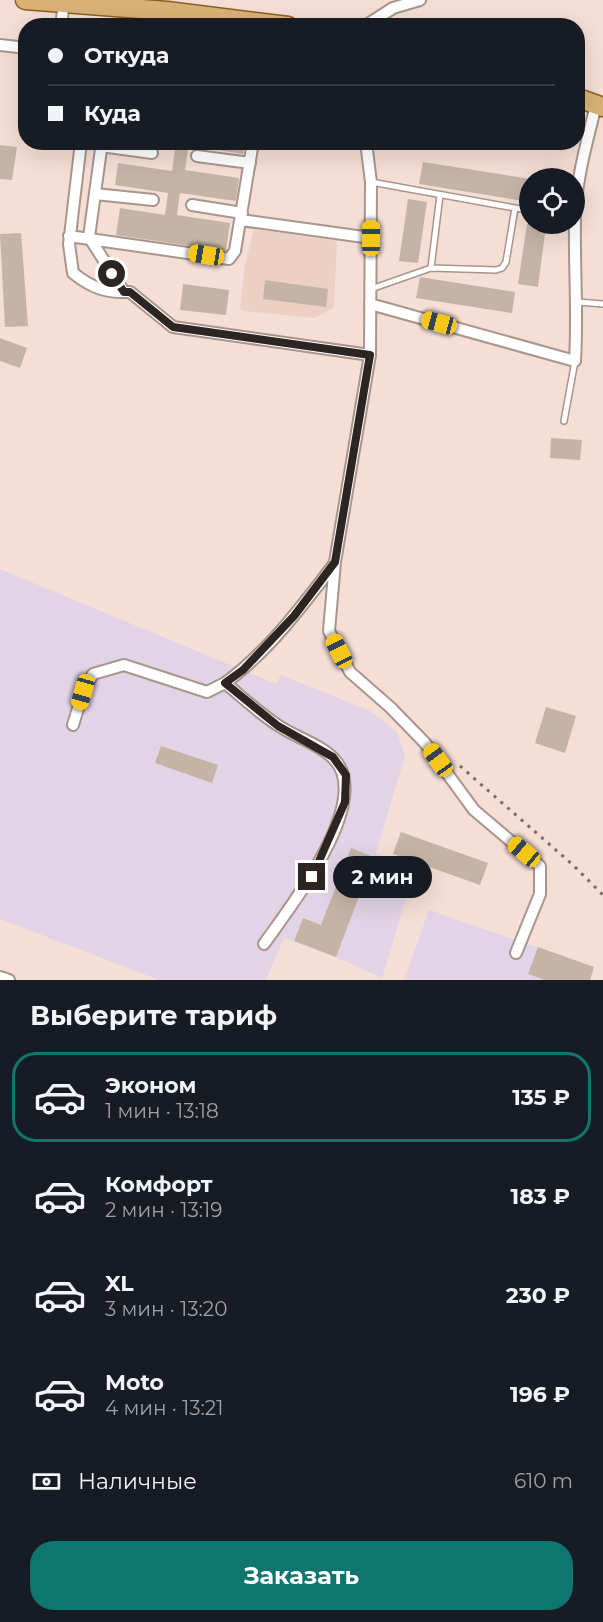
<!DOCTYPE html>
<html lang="ru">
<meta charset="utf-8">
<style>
:root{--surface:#171b24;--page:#20242c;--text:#f1f3f6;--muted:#9ea1a6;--line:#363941;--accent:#0f766e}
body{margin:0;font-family:Montserrat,sans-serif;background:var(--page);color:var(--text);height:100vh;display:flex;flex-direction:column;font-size:22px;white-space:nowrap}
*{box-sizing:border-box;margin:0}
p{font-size:20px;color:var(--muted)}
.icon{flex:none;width:33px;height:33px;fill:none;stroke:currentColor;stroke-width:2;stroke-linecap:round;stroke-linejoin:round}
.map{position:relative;height:980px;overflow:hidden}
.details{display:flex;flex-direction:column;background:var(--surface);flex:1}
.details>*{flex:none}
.top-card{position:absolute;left:18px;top:18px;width:567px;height:132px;border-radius:24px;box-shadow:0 6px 24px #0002;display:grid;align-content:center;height:132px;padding:0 30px;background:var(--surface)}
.controls{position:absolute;left:519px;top:168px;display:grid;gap:12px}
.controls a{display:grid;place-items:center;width:66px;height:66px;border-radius:50%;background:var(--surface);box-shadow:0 6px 24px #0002;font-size:30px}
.end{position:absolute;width:27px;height:27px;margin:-14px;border:8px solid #2d2521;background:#fff;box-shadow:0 0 0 3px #fff}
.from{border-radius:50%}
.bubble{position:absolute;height:42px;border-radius:21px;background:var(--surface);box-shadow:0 6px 24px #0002;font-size:20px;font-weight:700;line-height:42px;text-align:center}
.car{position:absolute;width:18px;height:36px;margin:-18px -9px;border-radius:8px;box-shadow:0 0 4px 2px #0007;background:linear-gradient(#f5c518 24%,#345 0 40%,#f5c518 0 76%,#345 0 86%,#f5c518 0)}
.top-card b{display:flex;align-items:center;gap:21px;height:57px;font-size:22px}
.top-card b+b{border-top:2px solid var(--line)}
.top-card i{width:15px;height:15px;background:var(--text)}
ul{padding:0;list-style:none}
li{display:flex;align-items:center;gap:18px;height:90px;margin:0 12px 9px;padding:0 18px;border:3px solid transparent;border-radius:24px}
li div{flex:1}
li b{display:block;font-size:22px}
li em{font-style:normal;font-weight:700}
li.selected{border-color:var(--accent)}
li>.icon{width:54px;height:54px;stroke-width:1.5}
h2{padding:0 30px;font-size:27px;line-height:72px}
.pay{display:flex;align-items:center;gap:15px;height:66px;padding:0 30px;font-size:22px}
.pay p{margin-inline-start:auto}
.action{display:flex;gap:12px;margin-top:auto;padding:12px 30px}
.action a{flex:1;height:69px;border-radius:24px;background:var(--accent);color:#fff;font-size:24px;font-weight:700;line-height:69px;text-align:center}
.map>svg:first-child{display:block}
</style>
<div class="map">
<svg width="603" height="980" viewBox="0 0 603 980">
<rect width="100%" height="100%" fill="#f4ded5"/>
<path fill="#edd0c4" d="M254 229 337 241 334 308 314 318 244 311 240 308 245 264Z"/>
<path fill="#e2d4e6" d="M0 569 276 684 281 675 370 711 397 732 405 756 376 853 415 868 382 978 336 957 284 938 266 980H159L0 919Z
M429 910 594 967 590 980H404Z"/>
<path fill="#c5b4a6" d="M176 142H189L185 170 239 178 236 201 180 193 177 215 230 223 226 251 116 235 120 208 165 215 168 193 115 185 118 163 172 171Z
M198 142H245L243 154 198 147Z
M0 145 17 147 12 180 0 179Z
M423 162 530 179V202L419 184Z
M408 199 427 202 418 263 399 261Z
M527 224 546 225 538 287 518 284Z
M21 233 28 326 5 327 0 234Z
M420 277 515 292 512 313 416 298Z
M265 280 328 289 326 307 263 299Z
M183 284 229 290 226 315 180 310Z
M0 338 27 348 20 368 0 361Z
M551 438 582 440 580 460 550 458Z
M546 707 576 716 565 753 535 743Z
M161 746 218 765 212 783 155 763Z
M401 832 488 863 480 885 393 854Z
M351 848 374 857 336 957 294 941 303 918 321 925Z
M538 947 594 967 590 980H545L528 974Z"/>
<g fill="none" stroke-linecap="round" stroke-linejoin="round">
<defs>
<path id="lane" d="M371 182 515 208
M431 268 440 195
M371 289 431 268 496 270 502 268 506 262 515 208 530 210
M578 302 603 304
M564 421 575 361"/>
<path id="street" d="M61 26 64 2
M365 26 393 8 420 0
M0 45 26 48
M81 142 69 244 73 273C92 288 105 293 130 292L173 327 370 355
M102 142 89 237 124 292
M366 142 371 182 370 355 335 562 329 631 350 672 391 708 425 743 474 810 540 866V894L516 953
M101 146 152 153
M197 156 250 163
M95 194 153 200
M192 205 242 213
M241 220 371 238
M69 236 229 259 235 251 253 142
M370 304 575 361C578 313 574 266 575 218 576 179 587 142 596 105
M73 725 83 692 93 674 124 665 207 692 225 683
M264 944C290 907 374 801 334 759 320 744 295 737 279 726 260 714 242 697 225 683 267 653 304 604 335 563
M0 977 9 980"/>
<path id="primary" d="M25 0 167 11 288 26
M578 98 603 107"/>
</defs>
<use href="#lane" stroke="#a9958c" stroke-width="8"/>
<use href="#street" stroke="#a9958c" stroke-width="14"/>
<use href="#primary" stroke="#8e5f1f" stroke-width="21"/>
<use href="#lane" stroke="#fff" stroke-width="5"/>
<use href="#street" stroke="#fff" stroke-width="10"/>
<use href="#primary" stroke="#dab278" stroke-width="18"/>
<path stroke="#796c66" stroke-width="3" stroke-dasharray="3 6" stroke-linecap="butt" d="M460 766 573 865 603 895"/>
</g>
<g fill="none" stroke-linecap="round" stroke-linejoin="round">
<path stroke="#2d2521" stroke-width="8" d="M112 274 124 292H130L173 327 370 355 335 562 294 616 243 670 225 683 278 726 333 757 346 775 345 802 312 877"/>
</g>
</svg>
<div class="controls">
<a><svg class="icon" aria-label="locate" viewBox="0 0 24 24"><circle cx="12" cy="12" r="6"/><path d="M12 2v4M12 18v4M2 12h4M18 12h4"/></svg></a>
</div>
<i class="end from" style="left:112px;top:274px"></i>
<i class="end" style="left:312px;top:877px"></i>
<div class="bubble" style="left:333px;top:856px;width:99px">2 мин</div>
<i class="car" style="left:371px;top:238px;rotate:0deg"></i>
<i class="car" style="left:206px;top:255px;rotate:279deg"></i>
<i class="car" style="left:439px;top:323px;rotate:285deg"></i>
<i class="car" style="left:339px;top:651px;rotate:333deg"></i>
<i class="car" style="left:83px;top:692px;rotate:196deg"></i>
<i class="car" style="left:438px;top:760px;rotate:324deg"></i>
<i class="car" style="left:524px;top:852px;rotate:310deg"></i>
<div class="top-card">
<b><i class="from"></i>Откуда</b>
<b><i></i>Куда</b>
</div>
</div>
<section class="details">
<h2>Выберите тариф</h2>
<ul>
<li class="selected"><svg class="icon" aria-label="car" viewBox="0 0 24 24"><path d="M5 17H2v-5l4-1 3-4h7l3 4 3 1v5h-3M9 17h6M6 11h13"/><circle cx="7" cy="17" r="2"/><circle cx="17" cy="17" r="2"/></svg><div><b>Эконом</b><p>1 мин · 13:18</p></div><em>135 ₽</em></li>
<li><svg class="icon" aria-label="car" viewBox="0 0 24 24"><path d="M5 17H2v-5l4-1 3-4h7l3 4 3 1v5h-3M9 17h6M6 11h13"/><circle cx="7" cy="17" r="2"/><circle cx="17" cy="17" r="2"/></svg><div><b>Комфорт</b><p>2 мин · 13:19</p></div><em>183 ₽</em></li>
<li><svg class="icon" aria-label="car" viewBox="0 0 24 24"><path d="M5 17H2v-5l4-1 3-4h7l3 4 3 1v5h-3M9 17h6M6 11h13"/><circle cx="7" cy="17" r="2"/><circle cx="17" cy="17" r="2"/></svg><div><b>XL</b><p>3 мин · 13:20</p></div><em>230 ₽</em></li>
<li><svg class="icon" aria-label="car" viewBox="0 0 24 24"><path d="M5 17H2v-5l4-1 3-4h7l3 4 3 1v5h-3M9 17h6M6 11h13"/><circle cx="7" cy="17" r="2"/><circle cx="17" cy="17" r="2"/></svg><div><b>Moto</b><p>4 мин · 13:21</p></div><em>196 ₽</em></li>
</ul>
<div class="pay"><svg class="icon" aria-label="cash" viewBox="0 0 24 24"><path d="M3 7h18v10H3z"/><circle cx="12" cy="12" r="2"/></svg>Наличные<p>610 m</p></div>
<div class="action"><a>Заказать</a></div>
</section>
